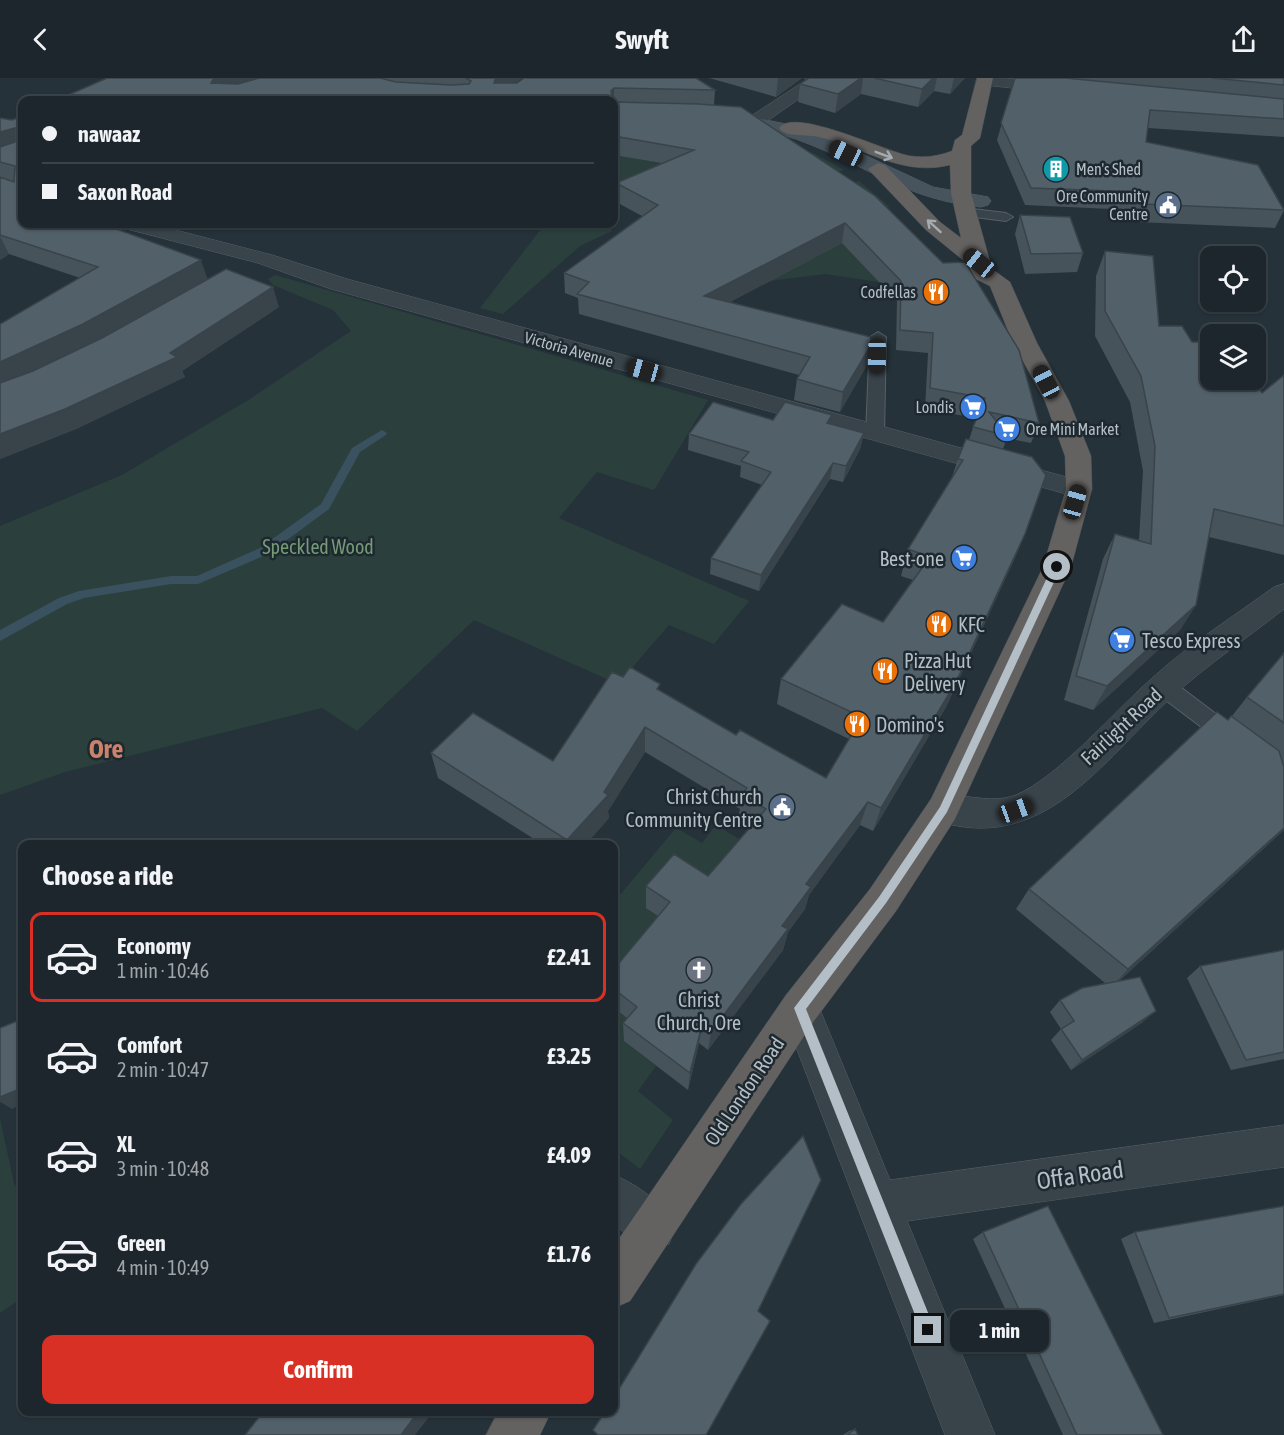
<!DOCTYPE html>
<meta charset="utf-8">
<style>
:root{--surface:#1c262c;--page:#252e34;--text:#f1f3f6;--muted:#a0a5a9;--line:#3a4348;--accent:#d93025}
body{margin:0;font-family:"Asap Condensed",sans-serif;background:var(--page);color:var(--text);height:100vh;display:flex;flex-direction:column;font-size:22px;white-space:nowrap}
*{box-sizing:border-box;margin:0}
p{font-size:20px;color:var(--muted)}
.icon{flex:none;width:33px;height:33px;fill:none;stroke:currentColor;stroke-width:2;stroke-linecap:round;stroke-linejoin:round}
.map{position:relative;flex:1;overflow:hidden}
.drawer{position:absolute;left:18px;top:762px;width:600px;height:576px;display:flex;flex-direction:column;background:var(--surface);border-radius:12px;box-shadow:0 2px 4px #0004,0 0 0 2px var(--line)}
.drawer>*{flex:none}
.guide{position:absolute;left:18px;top:18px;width:600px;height:132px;border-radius:12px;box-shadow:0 2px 4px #0004,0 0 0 2px var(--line);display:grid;align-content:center;height:132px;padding:0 24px;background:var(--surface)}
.controls{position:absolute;left:1200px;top:168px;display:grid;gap:12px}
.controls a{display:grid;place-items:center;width:66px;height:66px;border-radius:12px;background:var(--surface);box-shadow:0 2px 4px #0004,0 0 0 2px var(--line);font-size:30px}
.end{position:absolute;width:27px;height:27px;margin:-14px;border:8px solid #b4bec6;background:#111;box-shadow:0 0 0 3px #111}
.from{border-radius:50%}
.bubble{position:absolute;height:42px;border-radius:12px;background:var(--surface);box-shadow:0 2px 4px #0004,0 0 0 2px var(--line);font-size:20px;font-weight:700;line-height:42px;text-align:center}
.car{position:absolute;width:18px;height:36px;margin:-18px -9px;border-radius:8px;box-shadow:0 0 4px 2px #0007;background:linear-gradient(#222 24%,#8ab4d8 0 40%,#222 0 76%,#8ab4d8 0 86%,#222 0)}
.guide b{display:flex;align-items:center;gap:21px;height:57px;font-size:22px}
.guide b+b{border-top:2px solid var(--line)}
.guide i{width:15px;height:15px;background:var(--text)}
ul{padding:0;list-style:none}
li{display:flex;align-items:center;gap:18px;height:90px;margin:0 12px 9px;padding:0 12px;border:3px solid transparent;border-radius:12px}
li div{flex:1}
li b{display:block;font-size:22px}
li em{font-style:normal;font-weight:700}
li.active{border-color:var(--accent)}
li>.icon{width:54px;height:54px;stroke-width:1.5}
h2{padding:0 24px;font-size:27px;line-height:72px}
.button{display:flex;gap:12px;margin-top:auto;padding:12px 24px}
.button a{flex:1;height:69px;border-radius:12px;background:var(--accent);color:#fff;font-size:24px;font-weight:700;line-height:69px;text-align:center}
header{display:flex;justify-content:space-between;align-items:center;height:78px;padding:0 24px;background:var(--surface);font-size:27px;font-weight:700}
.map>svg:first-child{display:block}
</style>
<header><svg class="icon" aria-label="back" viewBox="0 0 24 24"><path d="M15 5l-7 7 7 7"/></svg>Swyft<svg class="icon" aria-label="share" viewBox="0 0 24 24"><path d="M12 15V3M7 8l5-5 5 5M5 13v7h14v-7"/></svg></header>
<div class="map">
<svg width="1284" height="1357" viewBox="0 0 1284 1357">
<rect width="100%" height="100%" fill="#25323a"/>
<path fill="#2b403d" d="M781 63 815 76 844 92 817 101 823 105 846 99 855 104 859 103 890 129 862 135 863 186 879 204 825 196 769 203 795 189Z
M614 64 696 83 621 108 614 113Z
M545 146H608L612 153 580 168 503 236 480 230Z
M275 197 708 322 654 412 597 394 559 440 749 523 714 566 669 547 618 606 474 542 357 653 322 630 65 694 0 717V448L122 397 250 321 351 253 333 232 273 207 268 201Z
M716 747 741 762 735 786 646 829 669 846 614 912V824L676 750 702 765Z
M614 930 637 947 624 963 656 988 638 1013 673 1042 640 1091 614 1071Z
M0 1041 14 1105 22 1117V1220L0 1235Z"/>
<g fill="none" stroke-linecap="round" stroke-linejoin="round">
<path fill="#3a5160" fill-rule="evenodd" d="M382 352 387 355 386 357 360 374 329 431 268 476 198 506H171L84 520 67 526 0 563V552L59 520 79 513 171 498H197L260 470 321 426 352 370Z"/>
<defs>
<path id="service" d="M964 130 1006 135 1013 139 1006 143 959 137 957 134Z
M878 254 886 259 884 356 875 361 866 356 870 259Z
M1163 600 1171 602 1240 654 1243 660 1240 666 1232 669 1224 666 1155 614 1152 608 1155 602Z"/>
<path id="minor" d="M805 0H821L823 4 763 46H751L748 42 751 38 806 2Z
M978 0C994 0 1056 0 1066 10L1057 15 985 7 979 6Z
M120 146H152L272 177 347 201 1088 405 1092 411 1088 417 1079 420 1070 417 331 211 258 185 123 150Z
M800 911 814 917 890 1102 1284 1047V1089L907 1143 995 1357H945L781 930 786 917Z
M614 1097C638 1107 665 1126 675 1150L669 1166 653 1172 637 1166 614 1146Z"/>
<path id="tertiary" d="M1284 506V531C1247 560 1207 587 1173 618 1100 684 1043 780 931 741L926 731 931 721C958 711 987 728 1016 717 1057 700 1115 633 1150 602 1188 567 1233 539 1274 509Z"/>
<path id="secondary" d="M717 32 791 47 839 65 933 109 988 119 991 123 988 127 981 129C909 122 872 91 809 66 775 52 745 49 711 41L708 37 711 33Z"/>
<path id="trunk" d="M977 0H993L980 60 971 68V115L992 191 1010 204 1037 265 1069 323 1091 378 1092 411 1071 489 955 741 896 833 814 943 630 1223 614 1230V1168L786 917 870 811 931 721 1043 489 1066 411 1065 378 1045 323 1013 265 990 208 974 200 969 187 926 152 868 91 878 85 885 87 940 144 961 160 951 115 950 87C902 99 865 70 819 59 808 56 786 60 779 50 794 28 888 75 911 78 926 80 938 78 952 73L955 62 962 57Z
M498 1334H551L540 1357H486Z"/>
</defs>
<use href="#service" stroke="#566168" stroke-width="2"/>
<use href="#minor" stroke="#566168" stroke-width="1"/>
<use href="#tertiary" stroke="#566168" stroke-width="1"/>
<use href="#secondary" stroke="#566168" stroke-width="1"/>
<use href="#trunk" stroke="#434e55" stroke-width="1"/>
<use href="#service" fill="#38434a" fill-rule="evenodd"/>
<use href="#minor" fill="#38434a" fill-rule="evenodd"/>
<use href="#tertiary" fill="#38434a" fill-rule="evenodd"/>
<use href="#secondary" fill="#47535d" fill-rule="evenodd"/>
<use href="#trunk" fill="#636260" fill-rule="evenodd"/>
</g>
<path fill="#47535b" d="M107 0H522L515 5 715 12 714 27 741 29 1039 345 1031 365 1007 360 1003 371 1025 456 1014 482 946 629 873 753 860 747 809 817 805 831 788 854 783 872 708 972 699 965 688 1012 624 963 623 945 627 940 614 930V891L658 838 646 830V808L708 798 751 748 738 740 740 731 645 674 608 733 609 740 586 766H542L438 700 431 675 553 683 660 613 736 657 826 700 849 661 777 626 781 601 883 544 913 502 901 498 908 471 952 399 958 381 969 362 976 340 925 331 928 275 896 272 897 223 842 165 730 224 871 267 867 287 840 334 794 322 797 301 799 297 579 236 578 220 565 215 564 195 642 138 616 124V105L662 85 614 77V22Z
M709 0H802L776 19Z
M809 0H965L950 16 934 13 918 29 861 16 835 35 798 24 800 6Z
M1015 0H1284V59L1148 50 1146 64 1284 132 1275 150 1137 144 1132 132 1025 127 997 62Z
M0 40 12 42 22 146 208 201 279 229 182 293 185 299 76 351 0 381V246L80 200 9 176 0 182Z
M1020 137 1083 175 1077 194 1025 196 1015 156Z
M1105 173 1159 248 1192 264 1262 315 1284 297V477L1209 459 1181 551 1093 632 1064 622 1103 481 1115 456 1139 462 1143 393 1130 324 1095 258 1096 198Z
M832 337 830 346 864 355 860 371 843 404 830 401 759 513 710 496 711 480 762 407 740 399 741 388 688 372 689 356 773 342Z
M1284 575V752L1119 903 1143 944 1071 992 1051 962 1061 951 1050 934 1060 922 1105 905 1016 831 1029 811 1232 638 1247 619Z
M1284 872V981L1231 992 1187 900 1200 888Z
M1284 1128V1217L1154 1245 1121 1161 1135 1154Z
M983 1154 1163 1357H1063L973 1161Z
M855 1351 858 1357H843L849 1353Z"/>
<path fill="#39434a" d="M214 0H272L217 22 211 5Z
M497 0H522L497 20 494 5 495 2Z
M778 0H802L776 19Z
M861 0H863L861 16 835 35 838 16Z
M933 0H937L934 13 918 29 922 11Z
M954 0H965L950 16Z
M614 10V29L611 13Z
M15 50 22 67 0 75V54Z
M845 145 842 165 703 238 704 218Z
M0 158 9 176 0 182Z
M201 182 208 202 93 266 0 310V284Z
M273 209 279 229 182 293 185 299 76 351 0 381V356L170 275Z
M871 267 867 287 840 334 843 314Z
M832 337 829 353 827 345Z
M864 355 860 371 843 404 846 388Z
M833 385 830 401 759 513 761 497Z
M1025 456 1014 482 946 629 873 753 881 730Z
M1196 527 1181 551 1093 632 1107 608Z
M645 649V674L608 733 609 740 586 766H568L567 762 604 714Z
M868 724 860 747 809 817 805 831 788 854 783 872 708 972 711 954 782 848 806 806Z
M1284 750V752L1111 910 1128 891Z
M1156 933 1143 944 1071 992 1082 982Z
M702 947 699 965 688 1012 690 995Z
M22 1010V1026L12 1031 0 1024V1019Z
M418 1334H433L415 1357H401Z"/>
<path fill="#52606a" stroke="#39434a" stroke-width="1.5" d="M107 0H214L211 5 238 6 259 0H380L396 4 451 7 469 6 471 3 466 0H497L495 2 494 5H517L524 0H696L715 12 614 10 611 13 613 22H57Z
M809 0H861L838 16 800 6Z
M874 0H933L922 11Z
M1015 0H1065L1284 21V41L1150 32 1146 64 1258 87 1284 132 1144 126 1139 114 1031 110 1001 45Z
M1212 0H1284V7Z
M614 24 698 26 741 29 875 118 943 185 965 184 1019 272 1039 345 989 334 1008 358 973 349 985 320 930 310 933 255 900 252 901 203 845 145 704 218 871 259V267L843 314 797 301 810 279 577 216 589 204 564 195 658 127 616 105 694 72 614 58Z
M22 38V146H103L201 182 83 246 0 284V246L98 189 0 157V99L14 104 15 88 0 84V69L15 64V50L0 54V40L12 42Z
M1020 137 1070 139 1083 175 1031 176Z
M1105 173 1153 178 1159 248H1182L1192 264H1210V302H1253L1262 315 1284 297V448L1214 431 1196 527 1107 608 1076 598 1115 456 1151 466 1155 368 1141 298 1105 233Z
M226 191 273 209 170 275 177 279 65 331 0 356V305L33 293 102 260Z
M713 324 773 342 785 324 832 337 827 345 864 355 846 388 833 385 761 497 711 480 771 394 741 383 749 374 689 356Z
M966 361 1032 379 1046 397 1025 456 956 604 881 730 868 724 806 806 811 809 782 848 788 851 711 954 702 947 690 995 623 945 637 929 614 911V891L670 824 646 808 674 776 708 798 766 731 742 717 747 710 645 649 604 714 608 717 567 762 431 675 473 635 553 683 612 594 623 599 630 589 660 606 657 611 736 657 740 652 826 700 862 639 781 601 842 526 883 544 930 479 908 471 963 382 958 381Z
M1284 575V645L1247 619Z
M1217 634 1228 642 1231 638 1279 673 1284 689V750L1128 891 1029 811Z
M1284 872V974L1246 982 1200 888Z
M1140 899 1156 933 1082 982 1061 951 1074 943 1060 922 1082 910Z
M22 941V1010L0 1019V950Z
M803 1058 821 1102 758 1233 770 1243 706 1357H598L593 1352 605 1334H614V1319L696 1186 741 1126Z
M1048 1128 1163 1357H1077L983 1154Z
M1284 1128V1216L1169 1240 1135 1154Z
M263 1334H418L401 1357H245Z
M855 1351 858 1357H847Z"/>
<defs><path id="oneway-shaft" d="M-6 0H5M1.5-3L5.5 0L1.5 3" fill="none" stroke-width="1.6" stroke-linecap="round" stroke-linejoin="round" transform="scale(1.5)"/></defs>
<g stroke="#a4acb2">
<use href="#oneway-shaft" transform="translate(884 77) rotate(21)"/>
<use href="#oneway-shaft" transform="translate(934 148) rotate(-138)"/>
</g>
<path fill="#b4bec6" d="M1057 486 1061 489 947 734 886 825 806 931 935 1252 928 1259 921 1252 794 930 879 819 940 729 1052 489Z"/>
<defs>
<symbol id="building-disc" viewBox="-11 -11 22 22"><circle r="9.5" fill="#0f9aa8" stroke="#1d282f"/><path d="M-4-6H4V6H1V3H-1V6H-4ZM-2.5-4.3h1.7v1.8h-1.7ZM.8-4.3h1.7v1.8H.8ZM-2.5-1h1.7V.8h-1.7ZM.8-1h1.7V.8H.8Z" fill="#fff"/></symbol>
<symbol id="civic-disc" viewBox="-11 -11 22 22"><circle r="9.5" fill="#5c6f8a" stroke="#1d282f"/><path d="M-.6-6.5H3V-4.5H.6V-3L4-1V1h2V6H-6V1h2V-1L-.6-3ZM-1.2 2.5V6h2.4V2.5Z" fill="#fff"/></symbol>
<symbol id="restaurant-disc" viewBox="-11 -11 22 22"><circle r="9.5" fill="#e8710a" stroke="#1d282f"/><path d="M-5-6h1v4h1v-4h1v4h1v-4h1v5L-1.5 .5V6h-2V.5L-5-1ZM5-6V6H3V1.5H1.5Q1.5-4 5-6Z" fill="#fff"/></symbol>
<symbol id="supermarket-disc" viewBox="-11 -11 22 22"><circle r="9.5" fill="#3f7fe0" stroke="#1d282f"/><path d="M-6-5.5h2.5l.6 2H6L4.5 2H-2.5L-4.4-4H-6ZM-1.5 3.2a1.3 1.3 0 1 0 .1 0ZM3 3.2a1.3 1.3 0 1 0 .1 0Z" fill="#fff"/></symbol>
<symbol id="church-disc" viewBox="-11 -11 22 22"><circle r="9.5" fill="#6b7280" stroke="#1d282f"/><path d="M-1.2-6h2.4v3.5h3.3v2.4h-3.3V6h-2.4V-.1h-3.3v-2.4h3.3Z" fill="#fff"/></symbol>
</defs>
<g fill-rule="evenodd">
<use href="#building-disc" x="1041" y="76" width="30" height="30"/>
<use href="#civic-disc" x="1153" y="112" width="30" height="30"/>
<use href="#restaurant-disc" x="921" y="199" width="30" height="30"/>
<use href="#supermarket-disc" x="958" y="314" width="30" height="30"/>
<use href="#supermarket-disc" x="992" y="336" width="30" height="30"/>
<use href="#supermarket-disc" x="949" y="465" width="30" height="30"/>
<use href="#restaurant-disc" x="924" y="531" width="30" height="30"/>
<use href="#supermarket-disc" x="1107" y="547" width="30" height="30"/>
<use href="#restaurant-disc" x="870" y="578" width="30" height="30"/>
<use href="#restaurant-disc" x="842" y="631" width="30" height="30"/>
<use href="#civic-disc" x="767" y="714" width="30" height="30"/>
<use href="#church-disc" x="684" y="877" width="30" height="30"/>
</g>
<g text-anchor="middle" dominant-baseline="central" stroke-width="5" stroke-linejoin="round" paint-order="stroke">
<g font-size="16" fill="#b4bec6" stroke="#1d282f" text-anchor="end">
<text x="1076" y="91" text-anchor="start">Men's Shed</text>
<text x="1148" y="118">Ore Community<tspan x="1148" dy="18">Centre</tspan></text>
<text x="916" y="214">Codfellas</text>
<text x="954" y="329">Londis</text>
<text x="1026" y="351" text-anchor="start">Ore Mini Market</text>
</g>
<g font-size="16" fill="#b4bec6" stroke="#1d282f">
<text transform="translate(569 271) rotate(16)">Victoria Avenue</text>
</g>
<g font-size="20" fill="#749a76" stroke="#1d282f">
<text x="318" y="468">Speckled Wood</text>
</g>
<g font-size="20" fill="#b4bec6" stroke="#1d282f" text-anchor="start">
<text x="944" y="480" text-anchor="end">Best-one</text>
<text x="958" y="546">KFC</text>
<text x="1142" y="562">Tesco Express</text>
<text x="904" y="582">Pizza Hut<tspan x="904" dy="23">Delivery</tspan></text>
<text x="876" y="646">Domino's</text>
<text x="762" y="718" text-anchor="end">Christ Church<tspan x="762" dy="23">Community Centre</tspan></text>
<text x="699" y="921" text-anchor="middle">Christ<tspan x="699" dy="23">Church, Ore</tspan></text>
</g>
<g font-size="20" fill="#b4bec6" stroke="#1d282f">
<text transform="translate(1121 648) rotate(-43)">Fairlight Road</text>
<text transform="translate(744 1013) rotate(-56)">Old London Road</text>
</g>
<g font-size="24" fill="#b4bec6" stroke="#1d282f">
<text transform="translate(1080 1097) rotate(-8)">Offa Road</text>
</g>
<g font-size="26" font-weight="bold" fill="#cb826a" stroke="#1d282f">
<text x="106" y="671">Ore</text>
</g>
</g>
</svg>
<div class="controls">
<a><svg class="icon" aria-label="locate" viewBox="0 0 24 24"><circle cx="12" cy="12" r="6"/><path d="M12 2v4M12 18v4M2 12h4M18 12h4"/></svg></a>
<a><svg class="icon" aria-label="layers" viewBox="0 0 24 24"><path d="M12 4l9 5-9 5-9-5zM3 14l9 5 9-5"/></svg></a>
</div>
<i class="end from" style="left:1057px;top:489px"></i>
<i class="end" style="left:928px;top:1252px"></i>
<div class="bubble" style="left:950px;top:1232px;width:99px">1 min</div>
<i class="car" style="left:846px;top:75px;rotate:295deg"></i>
<i class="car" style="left:979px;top:185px;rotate:309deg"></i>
<i class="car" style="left:877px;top:278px;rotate:181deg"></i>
<i class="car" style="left:644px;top:292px;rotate:286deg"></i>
<i class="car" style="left:1046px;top:304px;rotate:332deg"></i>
<i class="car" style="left:1075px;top:424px;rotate:16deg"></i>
<i class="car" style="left:1016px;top:732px;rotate:70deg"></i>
<div class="guide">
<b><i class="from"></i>nawaaz</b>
<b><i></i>Saxon Road</b>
</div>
<section class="drawer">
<h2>Choose a ride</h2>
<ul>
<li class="active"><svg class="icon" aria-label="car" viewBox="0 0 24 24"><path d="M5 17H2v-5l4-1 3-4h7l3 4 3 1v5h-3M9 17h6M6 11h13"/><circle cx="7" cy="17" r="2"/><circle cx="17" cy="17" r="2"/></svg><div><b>Economy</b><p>1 min · 10:46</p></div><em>£2.41</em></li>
<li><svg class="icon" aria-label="car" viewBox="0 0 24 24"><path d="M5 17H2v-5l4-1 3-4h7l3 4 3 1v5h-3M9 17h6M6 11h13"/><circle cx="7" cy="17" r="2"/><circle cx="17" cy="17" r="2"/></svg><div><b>Comfort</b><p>2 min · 10:47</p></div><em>£3.25</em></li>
<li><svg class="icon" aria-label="car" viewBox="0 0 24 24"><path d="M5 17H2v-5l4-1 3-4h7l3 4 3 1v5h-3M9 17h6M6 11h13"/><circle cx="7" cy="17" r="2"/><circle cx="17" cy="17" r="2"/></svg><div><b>XL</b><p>3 min · 10:48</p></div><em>£4.09</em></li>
<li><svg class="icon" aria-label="car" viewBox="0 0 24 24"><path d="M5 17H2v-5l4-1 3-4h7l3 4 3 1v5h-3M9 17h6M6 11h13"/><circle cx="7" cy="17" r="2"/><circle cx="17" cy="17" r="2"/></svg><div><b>Green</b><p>4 min · 10:49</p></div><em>£1.76</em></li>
</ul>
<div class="button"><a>Confirm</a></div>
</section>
</div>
